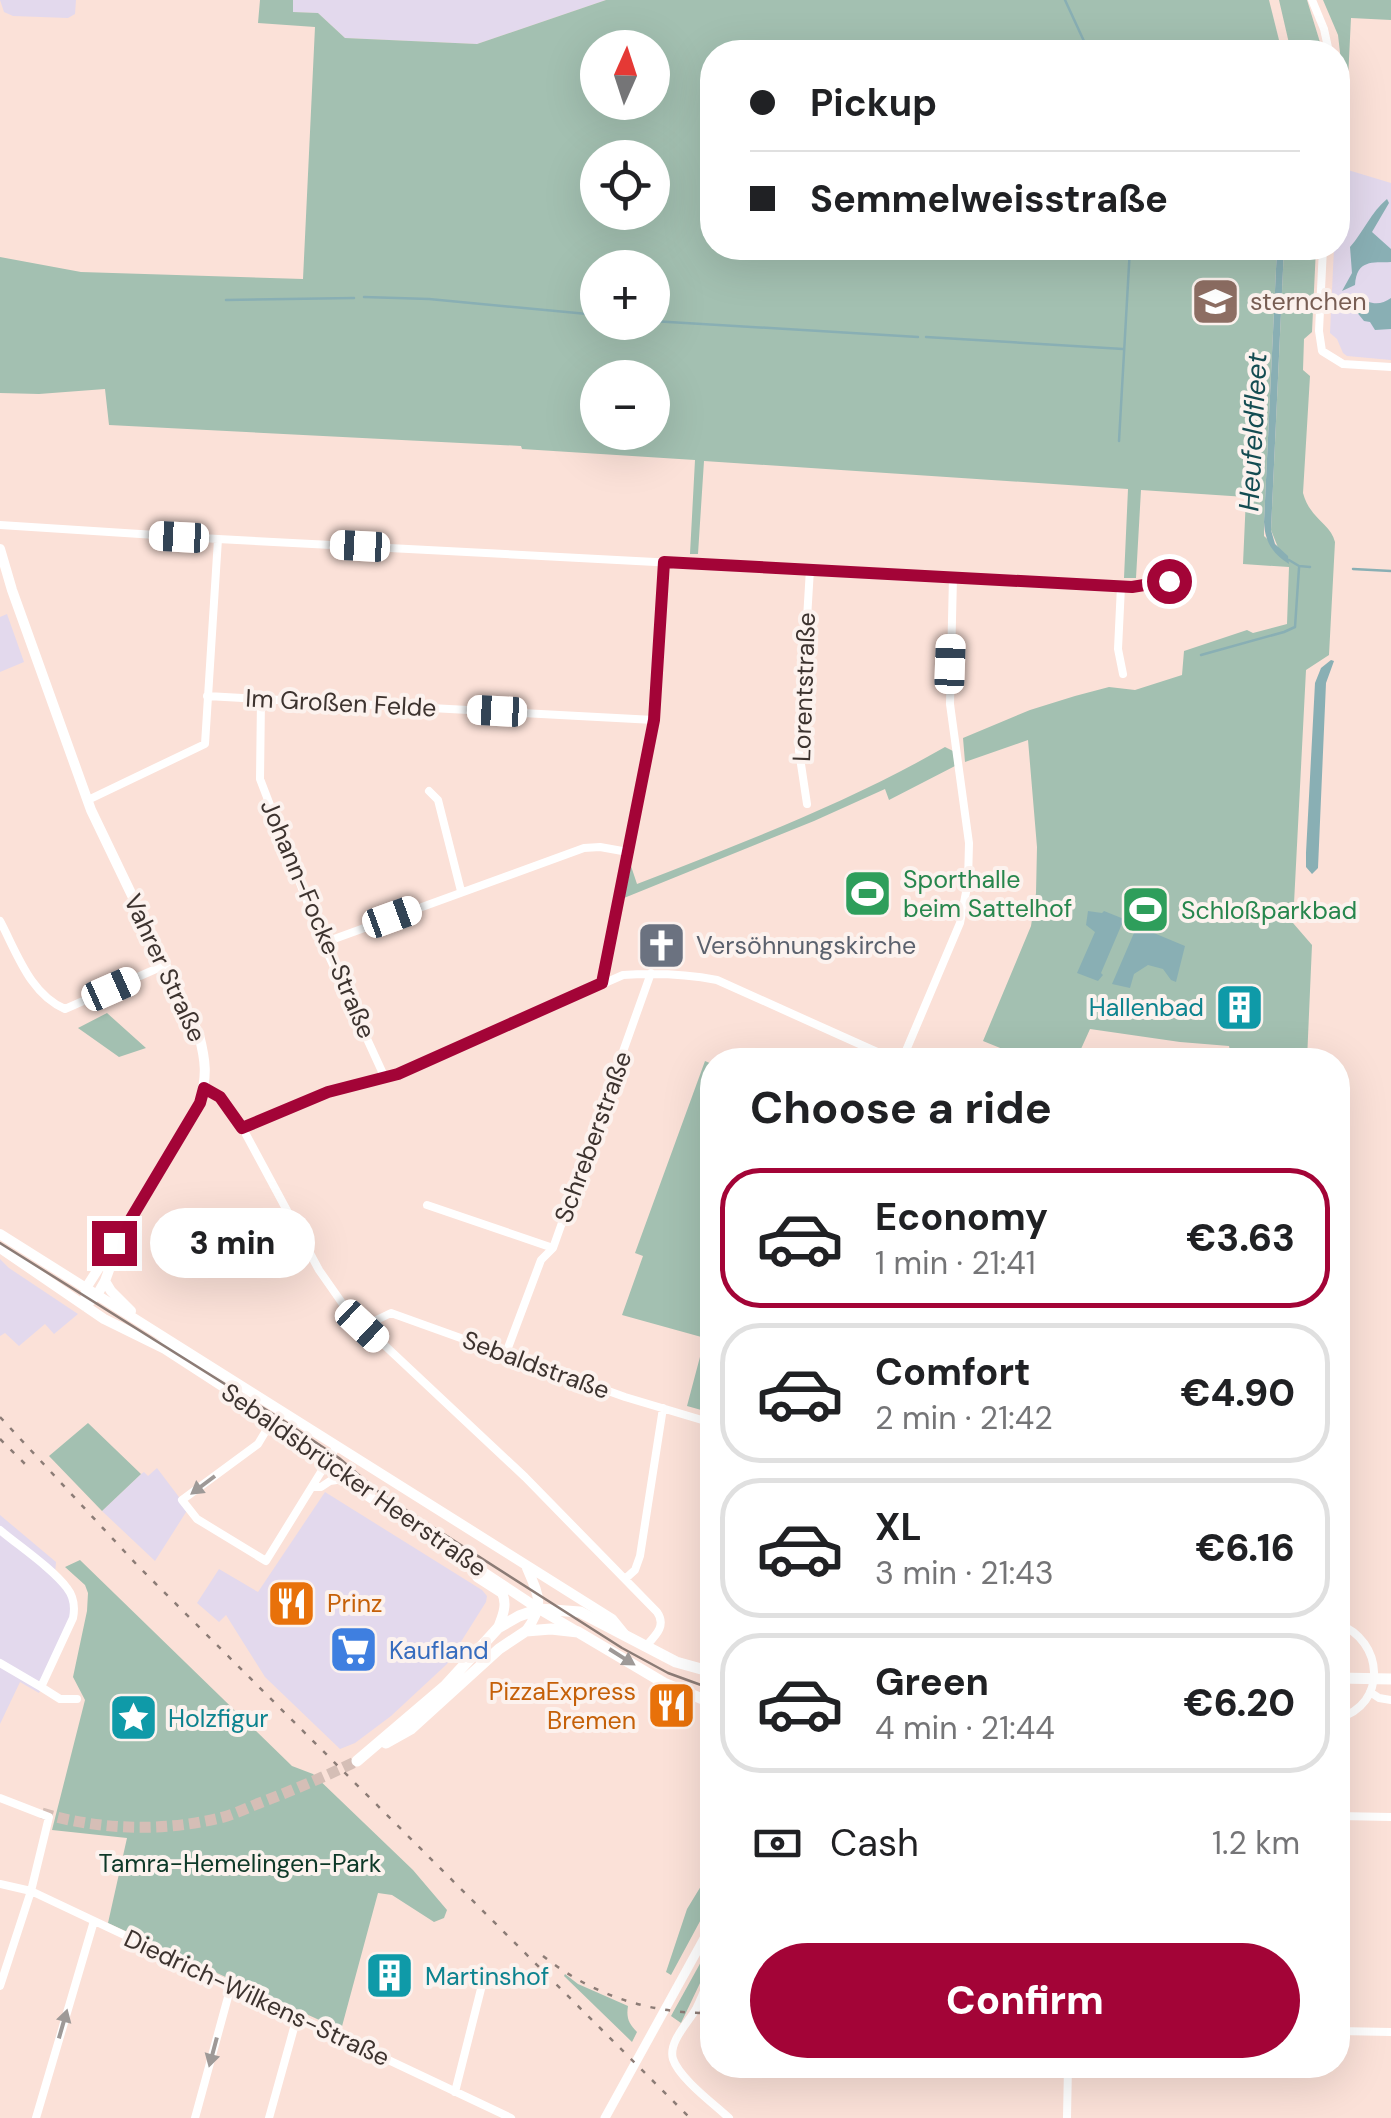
<!DOCTYPE html>
<meta charset="utf-8">
<style>
:root{--surface:#fff;--page:#f2f2f2;--text:#202124;--muted:#757577;--line:#e0e0e0;--accent:#a30437}
body{margin:0;font-family:"DM Sans",sans-serif;background:var(--page);color:var(--text);height:100vh;display:flex;flex-direction:column;font-size:38px;white-space:nowrap}
*{box-sizing:border-box;margin:0}
p{font-size:32px;color:var(--muted)}
.icon{flex:none;width:55px;height:55px;fill:none;stroke:currentColor;stroke-width:2;stroke-linecap:round;stroke-linejoin:round}
.map{position:relative;flex:1;overflow:hidden}
.sheet{position:absolute;left:700px;top:1048px;width:650px;height:1030px;display:flex;flex-direction:column;background:var(--surface);border-radius:40px;box-shadow:0 10px 40px #0002}
.sheet>*{flex:none}
.top-card{position:absolute;left:700px;top:40px;width:650px;height:220px;border-radius:40px;box-shadow:0 10px 40px #0002;display:grid;align-content:center;height:220px;padding:0 50px;background:var(--surface)}
.needle{width:65px;rotate:3deg}
.tools{position:absolute;left:580px;top:30px;display:grid;gap:20px}
.tools a{display:grid;place-items:center;width:90px;height:90px;border-radius:50%;background:var(--surface);box-shadow:0 10px 40px #0002;font-size:50px}
.end{position:absolute;width:45px;height:45px;margin:-22px;border:12px solid #a30437;background:#fff;box-shadow:0 0 0 5px #fff}
.from{border-radius:50%}
.bubble{position:absolute;height:70px;border-radius:35px;background:var(--surface);box-shadow:0 10px 40px #0002;font-size:32px;font-weight:800;line-height:70px;text-align:center}
.car{position:absolute;width:30px;height:60px;margin:-30px -15px;border-radius:12px;box-shadow:0 0 8px 2px #0007;background:linear-gradient(#fff 24%,#345 0 40%,#fff 0 76%,#345 0 86%,#fff 0)}
.top-card b{display:flex;align-items:center;gap:35px;height:95px;font-size:38px}
.top-card b+b{border-top:2px solid var(--line)}
.top-card i{width:25px;height:25px;background:var(--text)}
ul{padding:0;list-style:none}
li{display:flex;align-items:center;gap:30px;height:140px;margin:0 20px 15px;padding:0 30px;border:5px solid var(--line);border-radius:40px}
li div{flex:1}
li b{display:block;font-size:38px}
li em{font-style:normal;font-weight:800}
li.selected{border-color:var(--accent)}
li>.icon{width:90px;height:90px;stroke-width:1.5}
h2{padding:0 50px;font-size:45px;line-height:120px}
.pay{display:flex;align-items:center;gap:25px;height:110px;padding:0 50px;font-size:38px}
.pay p{margin-inline-start:auto}
.cta{display:flex;gap:20px;margin-top:auto;padding:20px 50px}
.cta a{flex:1;height:115px;border-radius:60px;background:var(--accent);color:#fff;font-size:40px;font-weight:800;line-height:115px;text-align:center}
.map>svg:first-child{display:block}
</style>
<div class="map">
<svg width="1391" height="2118" viewBox="0 0 1391 2118">
<rect width="100%" height="100%" fill="#fbe1d8"/>
<path fill="#e3d9ed" d="M0 0H76L75 14 68 18 13 16 4 12Z
M293 0H606L477 44 345 38 318 13 292 12Z
M1338 167 1391 183V360L1347 356 1343 353 1337 339 1330 333 1334 248H1338Z
M7 614 24 662 0 672V617Z
M0 1259 9 1268 78 1314 54 1334 45 1324 19 1346 5 1333 0 1336Z
M157 1468 188 1509 155 1561 102 1511 141 1474 144 1472 148 1476Z
M325 1492 482 1590 487 1596 486 1602 447 1664 391 1716 355 1743 340 1749 265 1677 226 1615 219 1622 197 1603 219 1569 258 1592Z
M0 1515 56 1562 55 1574 76 1610 53 1667 39 1693 20 1682 0 1724Z"/>
<path fill="#a3c0b1" fill-rule="evenodd" d="M260 0H293V12L318 13 345 38 477 44 606 0H1269L1282 52H712V248H1277L1264 522V536L1279 550 1271 530 1284 248H1316L1312 332 1304 339 1303 370 1310 376 1303 493C1310 519 1331 524 1335 542L1329 655 1306 670 1293 923 1312 945 1307 1060H1232L1229 1046 1180 1042 1090 1029 1076 1060H1007L1010 1052 983 1041 1031 926 1036 893 1037 847 1028 740 965 762 963 738 1030 710 1075 696 1109 687 1135 690 1182 675 1184 651 1247 630 1253 633 1287 624 1289 567 1243 564 1246 497 1141 490 1136 578H1124L1128 489 704 461 698 554H690L695 460 522 449 521 446 109 425 105 389 39 394 0 393V257L81 272 303 279 315 27 258 23ZM598 48H652V102H598ZM598 158H652V212H598ZM598 268H652V322H598ZM598 378H652V432H598Z
M1279 0H1307L1323 52H1291Z
M1323 0H1391V20L1351 18 1348 79H1343L1338 35Z
M945 747 953 751 955 766 889 800 885 789 814 821 624 898 631 866 637 884C742 843 848 803 945 747Z
M107 1013 146 1048 119 1057 78 1028Z
M705 1061 712 1064V1413L687 1406 705 1338 622 1315 643 1256 635 1253Z
M88 1423 141 1474 102 1511 49 1456Z
M80 1560 292 1766 313 1774 413 1870 447 1910 444 1918 434 1922 392 1895 378 1893 341 2030 108 1923 127 1838 52 1830 85 1700 73 1677 87 1611 88 1593 85 1585 65 1567Z
M712 1868V1899L671 1975 666 1972 687 1909Z
M712 1942V1958L681 2023 671 2016Z
M565 1974 578 1984 628 2006C626 2018 629 2024 637 2032L632 2042 564 1976Z"/>
<path fill="#89afb4" d="M1387 199 1389 203 1372 232 1391 249V262C1372 263 1357 259 1355 285L1342 291 1352 273 1350 247C1364 231 1371 212 1387 199Z
M1277 248H1284L1271 530 1275 544 1288 556 1289 564C1272 553 1265 542 1264 522Z
M1359 295C1369 305 1380 306 1391 298V329L1375 330 1370 322 1364 321 1346 299Z
M1331 660 1334 661 1326 683 1318 868 1312 874 1306 867V853L1315 683 1321 668Z
M1088 911 1102 913 1104 911 1124 919 1101 973 1103 975 1098 981 1077 973 1095 932 1086 925Z
M1137 926 1185 946 1176 982 1171 980 1163 969 1148 965 1134 974 1130 988 1112 984Z"/>
<g fill="none" stroke-linecap="round" stroke-linejoin="round">
<path stroke="#89afb4" stroke-width="2.5" d="M1065 0 1089 52
M364 297 429 299 598 315
M226 300 354 298
M652 321 918 337
M926 337 1123 349
M1119 441 1130 248
M1289 560 1299 566 1310 567
M1353 569 1391 571
M1201 655 1284 632 1295 627 1299 568"/>
<path stroke="#d5beb6" stroke-width="11" stroke-dasharray="11 5.5" stroke-linecap="butt" d="M42 1813C99 1830 162 1832 220 1818 232 1815 245 1809 257 1804 291 1791 324 1777 357 1761"/>
<path stroke="#fff" stroke-width="8" d="M1312 0 1324 29 1329 52
M1323 248 1319 331 1322 351 1343 364 1391 367
M0 525 218 539 1132 587 1169 581
M1121 586 1118 649 1123 674
M207 696 654 720
M261 699 260 779 323 943 385 1078
M429 791 438 800 461 891
M88 800 205 744 218 539
M807 804 799 751 810 569
M0 921C17 953 30 994 65 1009L165 965
M323 943 584 848 600 847 628 852
M602 983 654 720 664 562
M902 1060 960 923 968 882 969 843 950 704 953 577
M204 1088 220 1097 242 1127 319 1270 347 1310 525 1477 657 1612C667 1626 655 1636 645 1647
M242 1127 328 1091 398 1074 623 975C655 973 685 974 717 980L895 1060
M427 1205 553 1248
M362 1327 391 1313 625 1397 712 1423
M506 1353 541 1260 553 1248 651 973
M273 1419 258 1444 182 1500 197 1519 266 1561 337 1446
M313 1487H321L330 1481 349 1478
M0 1530C19 1546 53 1569 67 1588 74 1597 75 1608 73 1618L41 1687 60 1699H77
M625 1579 635 1570 640 1556 663 1408
M1338 1624C1384 1640 1388 1705 1338 1718
M0 1663 41 1687
M1370 1692 1379 1698 1391 1700
M0 1798 49 1817 31 1891 0 1986
M1338 1816 1391 1817
M0 1884 31 1891 511 2118
M712 1972C707 1984 702 1997 696 2009 688 2023 668 2042 673 2059 679 2078 714 2104 729 2118
M1338 2031 1391 2032
M455 2092 483 1981
M36 2118 94 1921
M195 2118 231 1986
M269 2118 297 2017
M1067 2118 1068 2065"/>
<path stroke="#fff" stroke-width="9" d="M605 2118 712 1924"/>
<path stroke="#fff" stroke-width="10" d="M0 549 12 590 91 810 199 1035C206 1062 207 1075 200 1103L121 1237 105 1281 97 1295 85 1306
M0 1234 612 1619 625 1635
M0 1248 104 1319 165 1349 273 1419 330 1459 368 1496 539 1609 578 1632
M105 1281 111 1291 131 1311
M85 1306 86 1288 116 1241
M477 1577 502 1593C508 1605 502 1617 498 1628
M526 1631C545 1605 539 1596 527 1568"/>
<path stroke="#fff" stroke-width="11" d="M1338 1678 1391 1679
M386 1743 411 1729 499 1649 526 1631 551 1629 578 1632 664 1683 712 1703
M357 1761 445 1686 498 1628 519 1616 539 1609 580 1612 676 1662 712 1672"/>
<path stroke="#8c7c76" stroke-width="2.5" d="M0 1243 284 1421 339 1458 381 1494 622 1648 668 1673 712 1689"/>
<path stroke="#8c7c76" stroke-width="2.5" stroke-dasharray="5 10" stroke-linecap="butt" d="M0 1417 138 1566 690 2118
M0 1439 28 1467
M543 1956C592 1995 650 2014 712 2013"/>
</g>
<defs><path id="oneway-solid" d="M-6-.8H1V-3.2L6.5 0L1 3.2V.8H-6Z" transform="scale(2.5)"/></defs>
<g fill="#9e9997">
<use href="#oneway-solid" transform="translate(203 1485) rotate(143)"/>
<use href="#oneway-solid" transform="translate(622 1657) rotate(32)"/>
<use href="#oneway-solid" transform="translate(63 2024) rotate(-74)"/>
<use href="#oneway-solid" transform="translate(213 2052) rotate(105)"/>
</g>
<g fill="none" stroke-linecap="round" stroke-linejoin="round">
<path stroke="#a30437" stroke-width="12" d="M114 1243 120 1237 200 1103 204 1088 220 1097 242 1128 328 1092 398 1074 602 983 654 720 664 562 1132 587 1169 581"/>
</g>
<defs>
<symbol id="school-square" viewBox="-11 -11 22 22"><rect x="-9" y="-9" width="18" height="18" rx="4" fill="#8d6e63" stroke="#fcf2ee"/><path d="M0-5L7-2L0 1L-7-2ZM-4 1L0 2.5L4 1V4Q0 6-4 4Z" fill="#fff"/></symbol>
<symbol id="stadium-square" viewBox="-11 -11 22 22"><rect x="-9" y="-9" width="18" height="18" rx="4" fill="#2e9e5b" stroke="#fcf2ee"/><path d="M0-5a6.5 5 0 1 0 0 10a6.5 5 0 1 0 0-10ZM-3.5-1.8h7v3.6h-7Z" fill="#fff"/></symbol>
<symbol id="church-square" viewBox="-11 -11 22 22"><rect x="-9" y="-9" width="18" height="18" rx="4" fill="#6b7280" stroke="#fcf2ee"/><path d="M-1.2-6h2.4v3.5h3.3v2.4h-3.3V6h-2.4V-.1h-3.3v-2.4h3.3Z" fill="#fff"/></symbol>
<symbol id="building-square" viewBox="-11 -11 22 22"><rect x="-9" y="-9" width="18" height="18" rx="4" fill="#0f9aa8" stroke="#fcf2ee"/><path d="M-4-6H4V6H1V3H-1V6H-4ZM-2.5-4.3h1.7v1.8h-1.7ZM.8-4.3h1.7v1.8H.8ZM-2.5-1h1.7V.8h-1.7ZM.8-1h1.7V.8H.8Z" fill="#fff"/></symbol>
<symbol id="restaurant-square" viewBox="-11 -11 22 22"><rect x="-9" y="-9" width="18" height="18" rx="4" fill="#e8710a" stroke="#fcf2ee"/><path d="M-5-6h1v4h1v-4h1v4h1v-4h1v5L-1.5 .5V6h-2V.5L-5-1ZM5-6V6H3V1.5H1.5Q1.5-4 5-6Z" fill="#fff"/></symbol>
<symbol id="supermarket-square" viewBox="-11 -11 22 22"><rect x="-9" y="-9" width="18" height="18" rx="4" fill="#3f7fe0" stroke="#fcf2ee"/><path d="M-6-5.5h2.5l.6 2H6L4.5 2H-2.5L-4.4-4H-6ZM-1.5 3.2a1.3 1.3 0 1 0 .1 0ZM3 3.2a1.3 1.3 0 1 0 .1 0Z" fill="#fff"/></symbol>
<symbol id="sight-square" viewBox="-11 -11 22 22"><rect x="-9" y="-9" width="18" height="18" rx="4" fill="#0f9aa8" stroke="#fcf2ee"/><path d="M0-6L1.8-2.2L6-1.7L2.9 1.2L3.7 5.4L0 3.3L-3.7 5.4L-2.9 1.2L-6-1.7L-1.8-2.2Z" fill="#fff"/></symbol>
</defs>
<g fill-rule="evenodd">
<use href="#school-square" x="1188" y="274" width="55" height="55"/>
<use href="#stadium-square" x="840" y="866" width="55" height="55"/>
<use href="#stadium-square" x="1118" y="882" width="55" height="55"/>
<use href="#church-square" x="634" y="918" width="55" height="55"/>
<use href="#building-square" x="1212" y="980" width="55" height="55"/>
<use href="#restaurant-square" x="264" y="1576" width="55" height="55"/>
<use href="#supermarket-square" x="326" y="1622" width="55" height="55"/>
<use href="#restaurant-square" x="644" y="1678" width="55" height="55"/>
<use href="#sight-square" x="106" y="1690" width="55" height="55"/>
<use href="#building-square" x="362" y="1948" width="55" height="55"/>
</g>
<g text-anchor="middle" dominant-baseline="central" stroke-width="8" stroke-linejoin="round" paint-order="stroke">
<g font-size="25" fill="#785e54" stroke="#fcf2ee" text-anchor="start">
<text x="1250" y="301">sternchen</text>
</g>
<g font-size="25" fill="#3d332f" stroke="#fcf2ee">
<text transform="translate(804 687) rotate(-88)">Lorentstraße</text>
<text transform="translate(341 703) rotate(3)">Im Großen Felde</text>
<text transform="translate(318 919) rotate(67)">Johann-Focke-Straße</text>
<text transform="translate(165 968) rotate(65)">Vahrer Straße</text>
<text transform="translate(593 1137) rotate(-70)">Schreberstraße</text>
<text transform="translate(536 1365) rotate(20)">Sebaldstraße</text>
<text transform="translate(354 1480) rotate(35)">Sebaldsbrücker Heerstraße</text>
<text transform="translate(257 1998) rotate(25)">Diedrich-Wilkens-Straße</text>
</g>
<g font-size="25" fill="#27864d" stroke="#fcf2ee" text-anchor="start">
<text x="903" y="879">Sporthalle<tspan x="903" dy="29">beim Sattelhof</tspan></text>
<text x="1181" y="910">Schloßparkbad</text>
</g>
<g font-size="25" fill="#5b616d" stroke="#fcf2ee" text-anchor="start">
<text x="696" y="945">Versöhnungskirche</text>
</g>
<g font-size="25" fill="#0d838f" stroke="#fcf2ee" text-anchor="start">
<text x="1204" y="1007" text-anchor="end">Hallenbad</text>
<text x="168" y="1718">Holzfigur</text>
<text x="425" y="1976">Martinshof</text>
</g>
<g font-size="25" fill="#c56008" stroke="#fcf2ee" text-anchor="start">
<text x="327" y="1603">Prinz</text>
<text x="636" y="1691" text-anchor="end">PizzaExpress<tspan x="636" dy="29">Bremen</tspan></text>
</g>
<g font-size="25" fill="#366cbe" stroke="#fcf2ee" text-anchor="start">
<text x="389" y="1650">Kaufland</text>
</g>
<g font-size="25" fill="#0e3928" stroke="#fcf2ee">
<text x="240" y="1863">Tamra-Hemelingen-Park</text>
</g>
<g font-size="28" font-style="italic" fill="#144c52" stroke="#fcf2ee">
<text transform="translate(1253 432) rotate(-87)">Heufeldfleet</text>
</g>
</g>
</svg>
<div class="tools">
<a><svg class="needle" viewBox="-14 -14 28 28"><path d="M0-13l5 13h-10z" fill="#e53935"/><path d="M0 13l5-13h-10z" fill="#757577"/></svg></a>
<a><svg class="icon" aria-label="locate" viewBox="0 0 24 24"><circle cx="12" cy="12" r="6"/><path d="M12 2v4M12 18v4M2 12h4M18 12h4"/></svg></a>
<a>+</a>
<a>−</a>
</div>
<i class="end from" style="left:1169px;top:581px"></i>
<i class="end" style="left:114px;top:1243px"></i>
<div class="bubble" style="left:150px;top:1208px;width:165px">3 min</div>
<i class="car" style="left:179px;top:537px;rotate:273deg"></i>
<i class="car" style="left:360px;top:546px;rotate:273deg"></i>
<i class="car" style="left:950px;top:664px;rotate:2deg"></i>
<i class="car" style="left:497px;top:711px;rotate:273deg"></i>
<i class="car" style="left:392px;top:917px;rotate:70deg"></i>
<i class="car" style="left:111px;top:989px;rotate:66deg"></i>
<i class="car" style="left:362px;top:1326px;rotate:133deg"></i>
<div class="top-card">
<b><i class="from"></i>Pickup</b>
<b><i></i>Semmelweisstraße</b>
</div>
<section class="sheet">
<h2>Choose a ride</h2>
<ul>
<li class="selected"><svg class="icon" aria-label="car" viewBox="0 0 24 24"><path d="M5 17H2v-5l4-1 3-4h7l3 4 3 1v5h-3M9 17h6M6 11h13"/><circle cx="7" cy="17" r="2"/><circle cx="17" cy="17" r="2"/></svg><div><b>Economy</b><p>1 min · 21:41</p></div><em>€3.63</em></li>
<li><svg class="icon" aria-label="car" viewBox="0 0 24 24"><path d="M5 17H2v-5l4-1 3-4h7l3 4 3 1v5h-3M9 17h6M6 11h13"/><circle cx="7" cy="17" r="2"/><circle cx="17" cy="17" r="2"/></svg><div><b>Comfort</b><p>2 min · 21:42</p></div><em>€4.90</em></li>
<li><svg class="icon" aria-label="car" viewBox="0 0 24 24"><path d="M5 17H2v-5l4-1 3-4h7l3 4 3 1v5h-3M9 17h6M6 11h13"/><circle cx="7" cy="17" r="2"/><circle cx="17" cy="17" r="2"/></svg><div><b>XL</b><p>3 min · 21:43</p></div><em>€6.16</em></li>
<li><svg class="icon" aria-label="car" viewBox="0 0 24 24"><path d="M5 17H2v-5l4-1 3-4h7l3 4 3 1v5h-3M9 17h6M6 11h13"/><circle cx="7" cy="17" r="2"/><circle cx="17" cy="17" r="2"/></svg><div><b>Green</b><p>4 min · 21:44</p></div><em>€6.20</em></li>
</ul>
<div class="pay"><svg class="icon" aria-label="cash" viewBox="0 0 24 24"><path d="M3 7h18v10H3z"/><circle cx="12" cy="12" r="2"/></svg>Cash<p>1.2 km</p></div>
<div class="cta"><a>Confirm</a></div>
</section>
</div>
